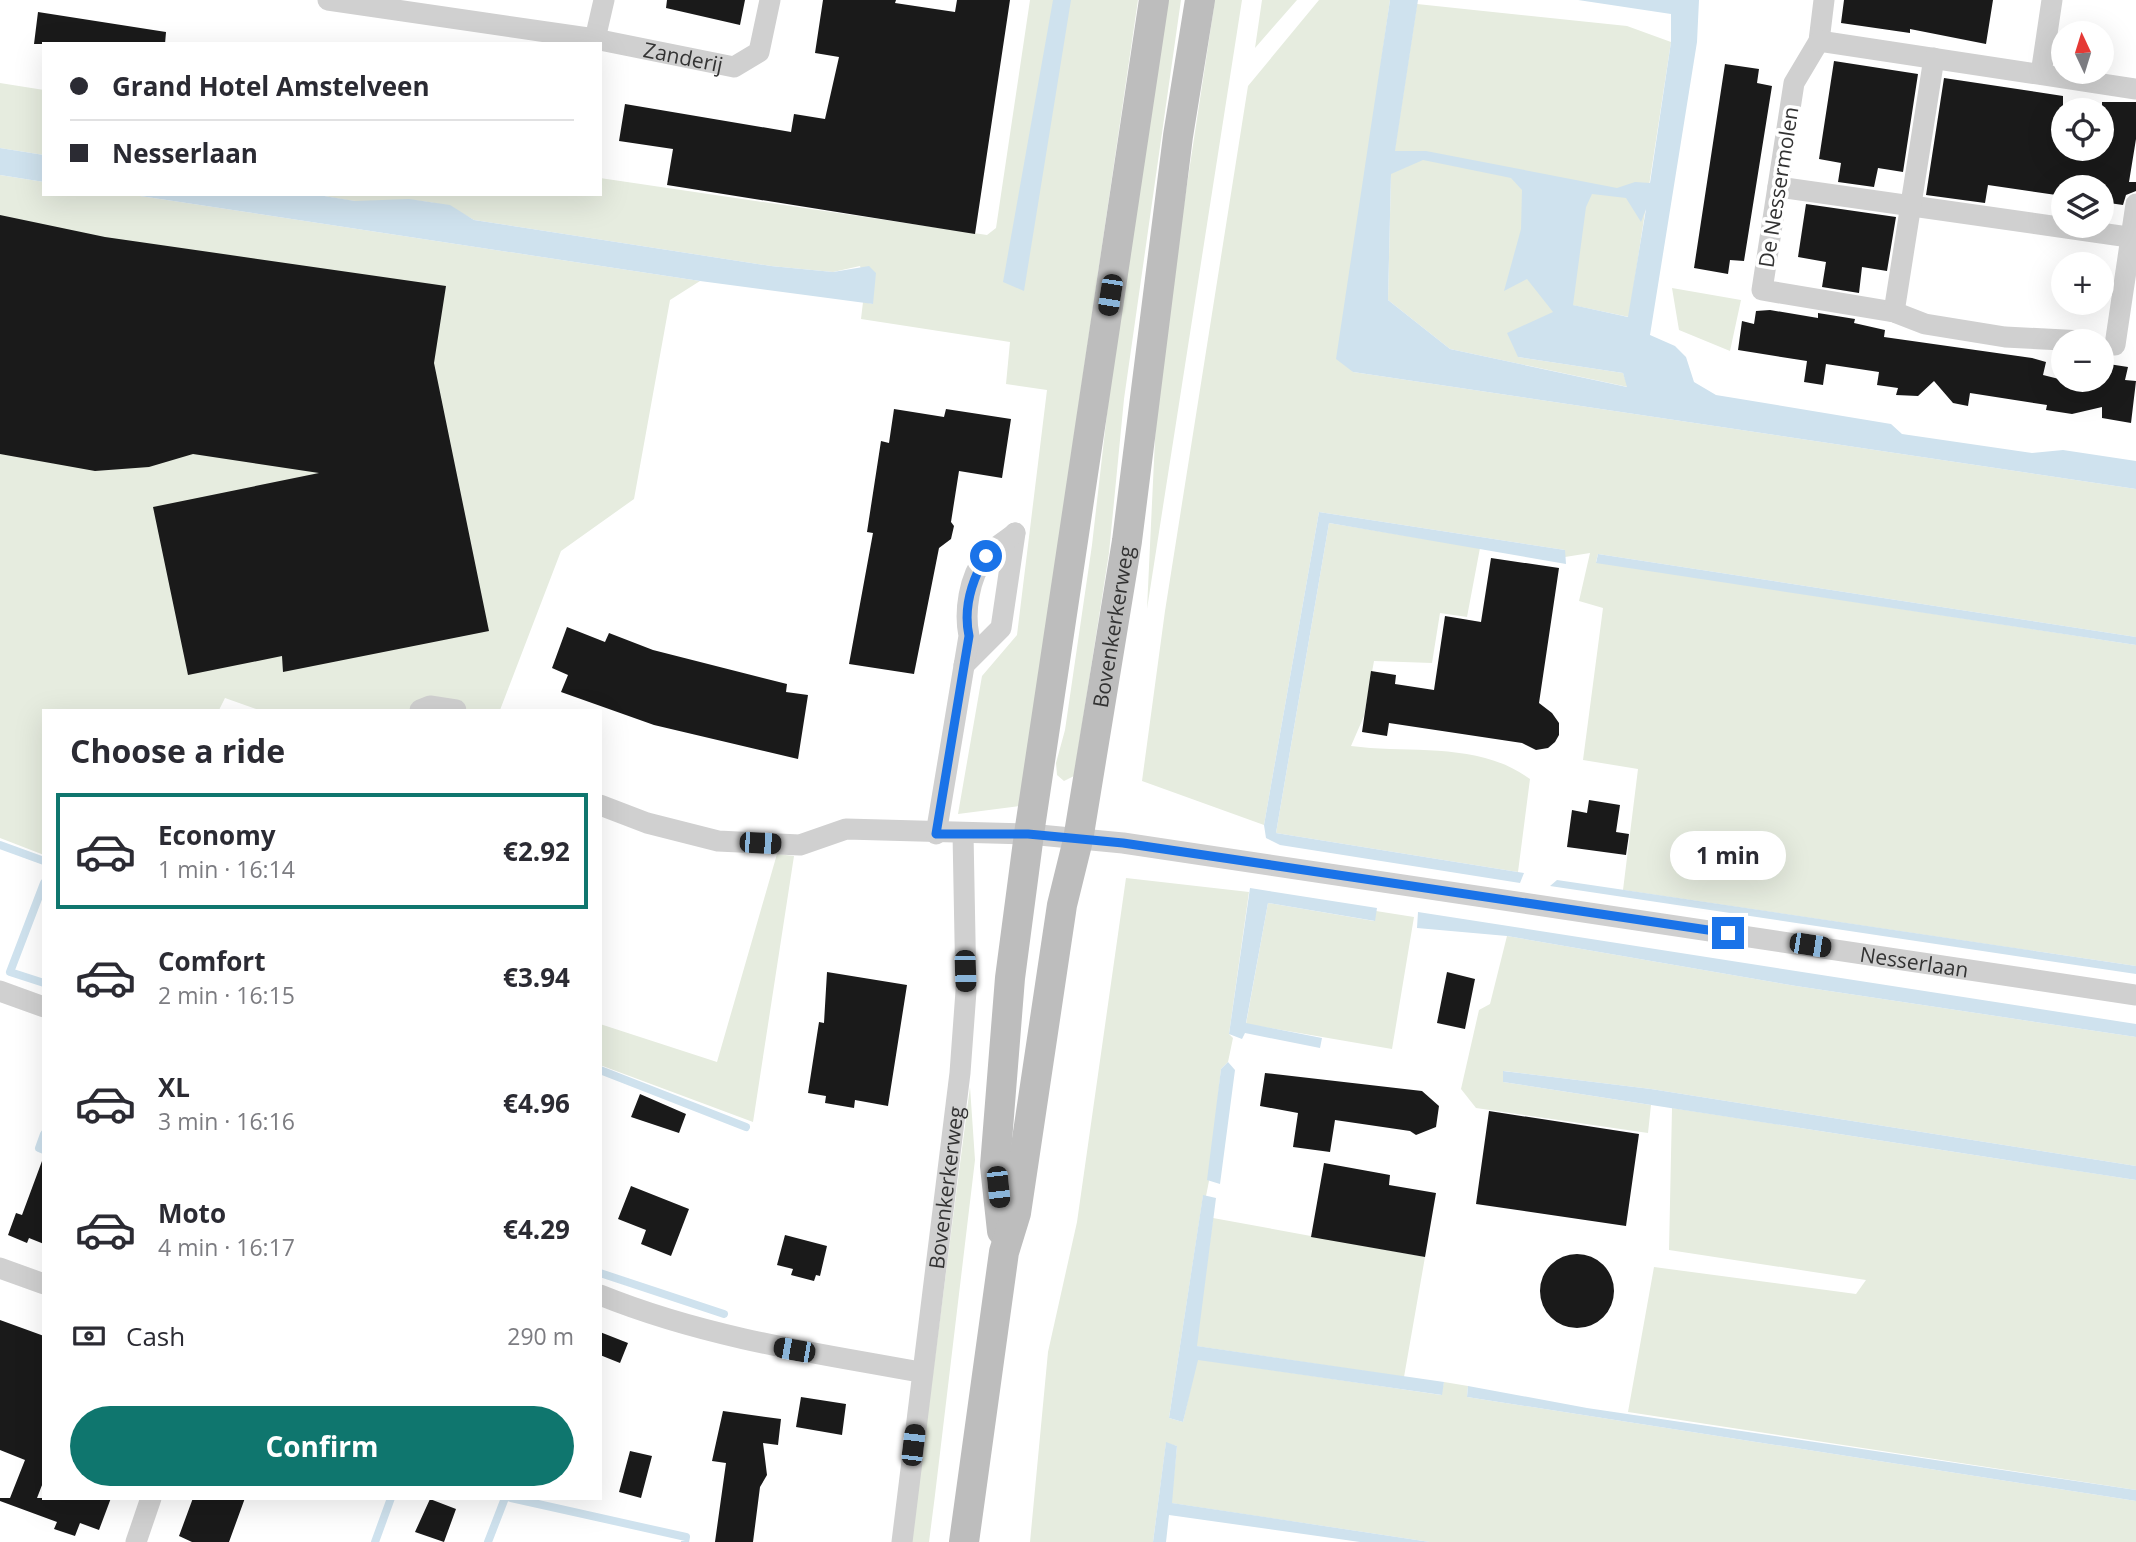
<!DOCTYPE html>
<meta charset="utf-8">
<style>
:root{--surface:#fff;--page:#f7f7f7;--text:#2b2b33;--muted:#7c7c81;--line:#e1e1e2;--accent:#0f766e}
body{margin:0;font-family:"Open Sans",sans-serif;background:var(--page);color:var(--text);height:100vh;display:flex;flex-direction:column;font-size:26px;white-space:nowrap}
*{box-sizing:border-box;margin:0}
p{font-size:23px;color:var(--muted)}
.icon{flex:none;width:38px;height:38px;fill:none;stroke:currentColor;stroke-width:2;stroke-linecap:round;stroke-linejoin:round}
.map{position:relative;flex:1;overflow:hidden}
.panel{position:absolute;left:42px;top:709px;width:560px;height:791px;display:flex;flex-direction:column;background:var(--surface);border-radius:0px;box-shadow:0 7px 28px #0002}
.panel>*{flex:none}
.guide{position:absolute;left:42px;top:42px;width:560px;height:154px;border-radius:0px;box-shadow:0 7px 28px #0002;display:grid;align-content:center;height:154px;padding:0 28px;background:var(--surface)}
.needle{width:46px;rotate:356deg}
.buttons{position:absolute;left:2051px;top:21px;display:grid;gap:14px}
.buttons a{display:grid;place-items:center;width:63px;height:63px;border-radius:50%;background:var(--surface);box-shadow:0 7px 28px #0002;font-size:35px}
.end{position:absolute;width:32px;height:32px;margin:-16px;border:9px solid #1a73e8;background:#fff;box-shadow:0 0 0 4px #fff}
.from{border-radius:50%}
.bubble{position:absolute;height:49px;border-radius:24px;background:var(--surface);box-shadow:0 7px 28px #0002;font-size:23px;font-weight:700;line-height:49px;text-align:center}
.car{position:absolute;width:21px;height:42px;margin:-21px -10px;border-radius:9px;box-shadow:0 0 5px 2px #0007;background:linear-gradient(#222 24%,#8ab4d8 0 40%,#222 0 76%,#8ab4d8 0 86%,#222 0)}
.guide b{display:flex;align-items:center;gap:24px;height:66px;font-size:26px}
.guide b+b{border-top:2px solid var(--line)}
.guide i{width:18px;height:18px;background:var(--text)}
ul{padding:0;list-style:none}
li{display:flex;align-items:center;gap:21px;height:116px;margin:0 14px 10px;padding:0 14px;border:4px solid transparent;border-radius:0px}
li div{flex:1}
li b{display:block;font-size:26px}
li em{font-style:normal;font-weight:700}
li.selected{border-color:var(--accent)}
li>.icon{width:63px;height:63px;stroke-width:1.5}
h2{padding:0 28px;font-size:32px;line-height:84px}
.pay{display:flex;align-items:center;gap:18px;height:77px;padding:0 28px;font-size:26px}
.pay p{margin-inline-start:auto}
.primary-button{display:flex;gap:14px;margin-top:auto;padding:14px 28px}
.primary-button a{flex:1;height:80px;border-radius:42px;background:var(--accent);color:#fff;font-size:28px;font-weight:700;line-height:80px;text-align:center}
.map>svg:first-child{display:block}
</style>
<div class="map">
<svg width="2136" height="1542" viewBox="0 0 2136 1542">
<rect width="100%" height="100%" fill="#fff"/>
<path fill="#e6ecdf" d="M1030 0H1138L1020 806 958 814 982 676 1017 635 1047 390 1006 384 1010 342 861 319 863 302 873 304 860 266 833 272 771 266 474 220C428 192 407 203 356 201 342 200 327 196 312 194H600V178L987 235 996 228Z
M1165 0H1181L1124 399 1109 553 1074 776 1064 781 1057 775 1056 763 1065 730 1092 545 1113 361Z
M1215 0H1242L1147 609 1158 376Z
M1262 0H1297L1255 48Z
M1319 0H1390L1341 344 1353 372 2136 489V637L1598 554 1596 562 2136 645V966L1623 890 1638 769 1583 760 1603 608 1579 601 1590 553 1565 557V550L1319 512 1264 825 1142 781 1165 611 1248 86Z
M1417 4 1627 26 1671 42 1629 317 1572 305 1518 357 1623 373 1628 387 1450 349 1388 300 1391 174Z
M0 83 44 90V155L0 148Z
M0 175 44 182V194H127L700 281 670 300 634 499 561 551 500 710H259L225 698 219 710H44V855L0 838Z
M1672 288 1741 300 1730 351 1679 330Z
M1329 523 1480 548 1467 617 1440 613 1432 663 1374 661 1364 716 1351 746C1412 754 1478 741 1530 779L1518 872 1276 833Z
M777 854 794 856 753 1122 600 1065V1024L717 1062Z
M1126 878 1249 892 1229 1034 1233 1038 1228 1062 1221 1069 1209 1181 1206 1196H1203L1169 1418 1183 1422 1197 1359 1441 1395 1444 1382 1468 1386 1467 1397 2136 1501V1542H1430L1171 1503 1177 1446 1166 1443 1153 1542H1030L1048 1352 1077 1222Z
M1268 903 1374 921 1376 911 1414 917 1392 1049 1246 1024Z
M1507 936 1796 986 2136 1037V1166L1651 1089 1504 1071 1503 1082 1651 1105 1648 1133 1476 1108 1461 1089 1479 1010 1490 1004Z
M970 1087 975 1160 935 1495 929 1542H911Z
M1672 1108 2136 1180V1490L1628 1412 1654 1267 1856 1294 1866 1280 1669 1250Z
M1213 1218 1425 1257 1404 1377 1196 1346Z"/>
<path fill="#cfe2ee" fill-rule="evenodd" d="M1053 0H1071L1024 291 1003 282Z
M1390 0H1418L1395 151H1426L1617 188 1635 182 1650 183 1671 42V14L1578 0H1699L1697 42 1650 335 1675 346 1686 357 1694 382 1716 395 1891 424 1902 434 2032 453 2063 450 2136 461V489L1353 372 1336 359ZM1423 160 1511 178 1522 190 1521 229 1504 291 1527 279 1553 312 1507 333 1518 357 1623 373 1627 387 1450 349 1388 300 1391 174ZM1592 194 1626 198 1641 222 1646 209 1628 317 1573 305 1586 207Z
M0 148 44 155V182L0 175Z
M127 194H312L355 201 409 199 450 205 474 220 771 266 833 272 869 266 876 273 873 304 700 281Z
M1319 512 1565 550 1566 564 1329 523 1276 833 1524 873 1520 883 1280 845 1266 838 1264 825Z
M1598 554 2136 637V645L1596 563Z
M1557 880 2136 966V974L1550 886Z
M1250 888 1377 908 1375 921 1268 903 1246 1023 1322 1038 1320 1048 1245 1033 1242 1039 1229 1034Z
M1418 912 2136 1024V1037L1796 986 1507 936 1417 928Z
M1228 1062 1235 1070 1220 1184 1207 1180 1221 1069Z
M1503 1071 1651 1089 2136 1166V1180L1503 1082Z
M1203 1195 1216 1198 1197 1346 1444 1382 1442 1395 1198 1360 1183 1422 1169 1418Z
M1468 1386 1587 1408 2136 1490V1501L1467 1397Z
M1166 1442 1177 1446 1172 1503 1430 1542H1360L1169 1515 1166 1542H1153Z"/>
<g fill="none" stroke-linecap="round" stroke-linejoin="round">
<path stroke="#cfe2ee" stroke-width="8" d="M0 845 44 861
M44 883 10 972 44 983
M600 1070 746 1127
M44 1134 39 1148 44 1150
M600 1273 724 1314
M511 1498 686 1537 685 1542
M375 1542 391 1498
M488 1542 505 1498"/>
</g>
<path fill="#1a1a1a" d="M667 0H745L740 25 666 8Z
M823 0H896L895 3 955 12 957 0H1010L975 234 667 185 673 149 619 141 625 104 791 132 794 114 825 119 839 57 815 53Z
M1844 0H1993L1986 44 1910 29V33L1841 23Z
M38 12 166 32 165 44H34Z
M1834 61 1918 74 1903 172 1878 168 1874 187 1838 182 1841 163 1819 159Z
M1725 64 1759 69 1757 83 1772 86 1744 261 1730 260 1728 274 1694 268Z
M1944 78 2063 96V149H2102V102H2136V139L2129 182H2136V191L2126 195 2123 205 2102 202V187H2063V196L1988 185 1985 203 1926 195Z
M1806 204 1896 217 1887 271 1862 267 1859 293 1822 287 1826 262 1798 257Z
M0 215 105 237 446 286 434 363 489 631 283 672 282 656 188 675 153 507 319 473 193 454 149 467 95 471 0 454Z
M1770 310 1818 318V313L1855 319 1854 323 1885 330 1884 337 2032 358 2046 362 2043 375 2063 380H2102V363L2128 367 2125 380 2136 381 2131 423 2102 418V407L2072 414 2046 410 2047 405 1970 393 1968 406 1953 403 1934 381 1918 396 1896 395 1898 388 1877 385 1879 372 1826 364 1823 385 1804 382 1807 361 1738 350 1742 321 1754 324 1756 311Z
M894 409 944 417 946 409 1011 419 1002 478 959 471 951 522 954 526 951 539 939 548 914 674 849 664 873 533 867 532 881 441 889 443Z
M1491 558 1559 568 1539 703 1552 713 1559 723V735L1555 742 1548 748 1536 750 1522 743 1389 723 1387 736 1362 732 1371 671 1396 675 1395 684 1434 690 1445 616 1481 622Z
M567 627 605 642 609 633 653 650 787 684 786 692 808 695 798 759 654 725 561 692 568 675 552 668Z
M1589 800 1620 805 1616 832 1629 834 1626 855 1567 847 1572 810 1587 813Z
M827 972 907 985 888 1106 855 1100 854 1108 825 1103 826 1096 808 1093 819 1022 824 1023Z
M1447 972 1475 979 1465 1029 1437 1023Z
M1265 1073 1422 1091 1439 1106 1436 1127 1416 1135 1410 1131 1335 1120 1330 1152 1293 1147 1298 1113 1260 1106Z
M640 1094 686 1114 679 1133 631 1117Z
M1489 1111 1639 1134 1626 1226 1476 1204Z
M42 1161 44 1162V1244L29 1238 27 1243 8 1235 16 1213 22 1215Z
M1324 1163 1390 1175 1389 1185 1436 1193 1425 1257 1311 1237Z
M631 1186 689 1209 671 1256 641 1244 646 1230 618 1219Z
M785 1235 827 1246 820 1276 816 1275 814 1281 791 1275 793 1269 777 1265Z
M1540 1291a37 37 0 1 1 74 0a37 37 0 1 1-74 0Z
M0 1320 44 1336V1480L37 1498H111L99 1530 80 1523 75 1536 54 1529 57 1522 0 1501V1498H10L25 1460 0 1450Z
M600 1332 628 1343 620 1363 600 1355Z
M801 1397 846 1404 842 1435 796 1427Z
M723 1411 781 1419 778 1445 763 1443 767 1475 760 1487 753 1542H715L726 1463 712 1461Z
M630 1451 652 1456 641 1498 619 1492Z
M193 1498H245L229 1542H192L179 1536Z
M430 1499 456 1509 444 1542 415 1532Z"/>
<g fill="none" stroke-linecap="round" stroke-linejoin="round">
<g stroke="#d0d0d0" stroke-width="21">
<path id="s1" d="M328 0 595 39 734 67 759 52 770 0"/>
<path d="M1824 0 1819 41 1794 83 1762 290 1894 312 1925 324 2005 337 2083 341"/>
<path d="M595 39 604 0"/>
<path d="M1819 41 2136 89"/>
<path d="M2041 74 2052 0"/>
<path d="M1778 187 2136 238"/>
<path d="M1894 312 1934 58"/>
<path d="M2115 345 2136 204"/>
<path d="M964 665 1001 628 1015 533"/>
<path d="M420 710 430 706 456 710"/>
<path id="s2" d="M600 805 647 823 718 841 800 845 846 829 1029 834 1123 843 2136 995"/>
<path d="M936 834 969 636C964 612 969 577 985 557 993 548 1006 541 1015 533"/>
<path d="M0 991 44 1007"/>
<path d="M0 1268 44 1284"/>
<path d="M600 1295C704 1337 812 1353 921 1372"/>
<path d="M136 1542 151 1498"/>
<path id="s3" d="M902 1542 960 1073 966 991 963 833"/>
</g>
<g stroke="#bdbdbd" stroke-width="30">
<path d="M1002 1231 995 1166 1010 978 1029 834 1154 0"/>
<path id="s4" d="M964 1542 1004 1252 1016 1213 1062 905 1078 840 1127 541 1178 136 1200 0"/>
</g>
</g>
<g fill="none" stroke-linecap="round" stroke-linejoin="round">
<path stroke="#1a73e8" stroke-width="9" d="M986 556C972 580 963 608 969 636L936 834H1028L1123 843 1728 933"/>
</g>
<g text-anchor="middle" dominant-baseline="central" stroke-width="7" stroke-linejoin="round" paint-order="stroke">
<g font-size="21" fill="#333" stroke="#fff">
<text stroke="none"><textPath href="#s1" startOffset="360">Zanderij</textPath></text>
<text transform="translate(1778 187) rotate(-81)">De Nessermolen</text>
<text stroke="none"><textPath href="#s4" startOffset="928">Bovenkerkerweg</textPath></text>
<text stroke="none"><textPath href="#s2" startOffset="1332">Nesserlaan</textPath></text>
<text stroke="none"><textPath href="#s3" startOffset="357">Bovenkerkerweg</textPath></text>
</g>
</g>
</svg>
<div class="buttons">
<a><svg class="needle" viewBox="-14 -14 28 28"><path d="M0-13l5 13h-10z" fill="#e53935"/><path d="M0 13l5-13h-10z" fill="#7c7c81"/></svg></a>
<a><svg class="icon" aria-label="locate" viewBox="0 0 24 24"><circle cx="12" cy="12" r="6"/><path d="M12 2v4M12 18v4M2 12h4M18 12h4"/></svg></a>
<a><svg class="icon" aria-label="layers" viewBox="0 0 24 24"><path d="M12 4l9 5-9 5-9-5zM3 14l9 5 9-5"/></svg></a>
<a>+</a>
<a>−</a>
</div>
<i class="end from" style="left:986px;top:556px"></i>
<i class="end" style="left:1728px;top:933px"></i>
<div class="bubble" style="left:1670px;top:831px;width:116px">1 min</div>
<i class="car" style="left:1110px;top:295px;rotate:189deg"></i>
<i class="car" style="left:760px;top:843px;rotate:93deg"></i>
<i class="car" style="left:1810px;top:945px;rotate:99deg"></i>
<i class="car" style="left:965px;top:971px;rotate:178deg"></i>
<i class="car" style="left:998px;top:1187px;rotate:174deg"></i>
<i class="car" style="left:794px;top:1350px;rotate:280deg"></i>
<i class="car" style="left:913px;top:1445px;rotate:7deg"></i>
<div class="guide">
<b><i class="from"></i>Grand Hotel Amstelveen</b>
<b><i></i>Nesserlaan</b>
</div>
<section class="panel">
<h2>Choose a ride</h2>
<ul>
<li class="selected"><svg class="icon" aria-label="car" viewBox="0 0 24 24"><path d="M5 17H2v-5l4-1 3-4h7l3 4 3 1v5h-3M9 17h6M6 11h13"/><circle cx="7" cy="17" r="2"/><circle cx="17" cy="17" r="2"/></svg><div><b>Economy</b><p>1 min · 16:14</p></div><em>€2.92</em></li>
<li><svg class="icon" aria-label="car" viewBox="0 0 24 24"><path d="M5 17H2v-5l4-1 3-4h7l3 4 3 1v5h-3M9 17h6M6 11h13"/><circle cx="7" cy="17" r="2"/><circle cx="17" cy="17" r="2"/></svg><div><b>Comfort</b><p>2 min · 16:15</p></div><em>€3.94</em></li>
<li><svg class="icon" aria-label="car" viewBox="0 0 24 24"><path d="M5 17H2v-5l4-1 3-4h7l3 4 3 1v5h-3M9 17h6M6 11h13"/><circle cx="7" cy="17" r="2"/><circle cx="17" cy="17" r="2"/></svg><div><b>XL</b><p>3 min · 16:16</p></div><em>€4.96</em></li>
<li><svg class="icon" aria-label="car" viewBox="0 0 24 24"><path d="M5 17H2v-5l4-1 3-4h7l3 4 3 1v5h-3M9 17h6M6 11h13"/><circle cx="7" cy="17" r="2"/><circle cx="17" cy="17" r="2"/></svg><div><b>Moto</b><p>4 min · 16:17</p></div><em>€4.29</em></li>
</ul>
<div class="pay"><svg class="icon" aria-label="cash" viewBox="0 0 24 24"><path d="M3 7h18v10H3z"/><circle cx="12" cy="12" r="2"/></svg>Cash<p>290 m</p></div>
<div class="primary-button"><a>Confirm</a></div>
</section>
</div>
